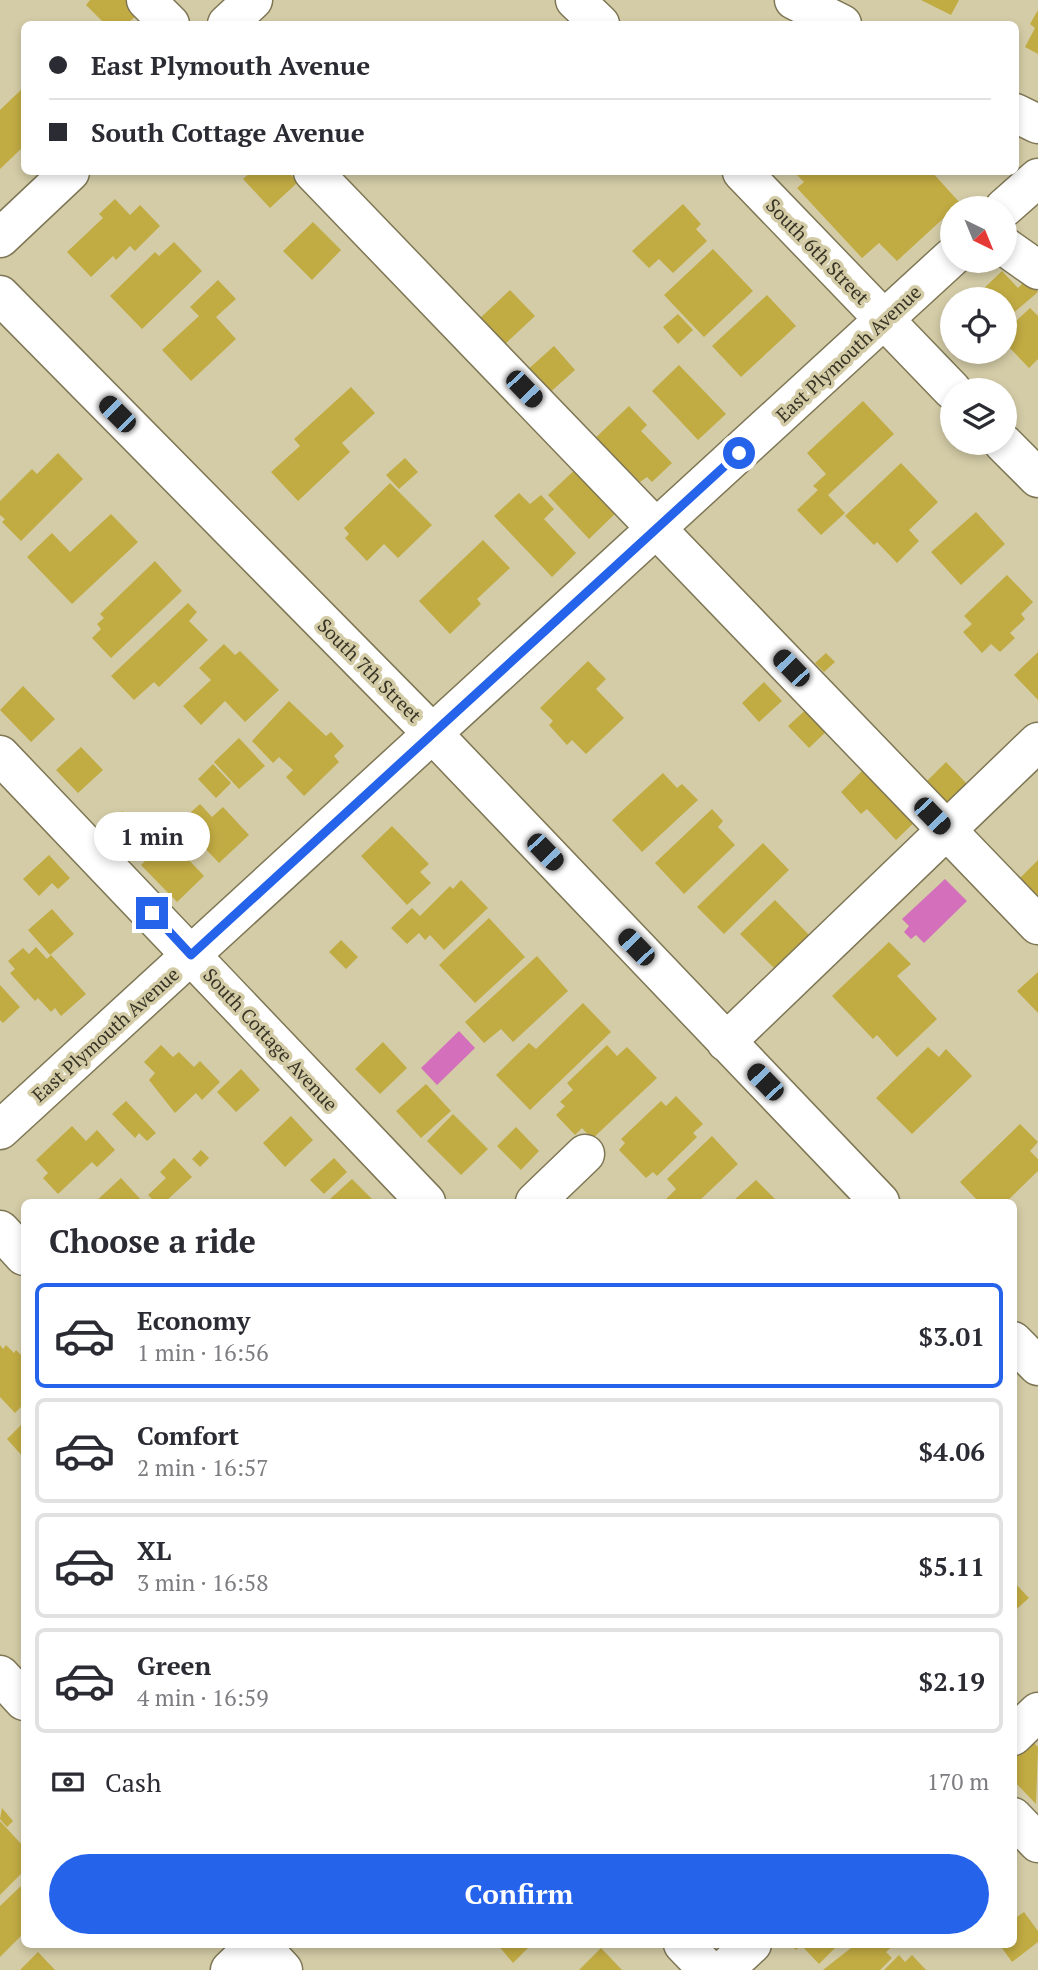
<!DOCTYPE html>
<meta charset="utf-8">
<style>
:root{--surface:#fff;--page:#f7f7f7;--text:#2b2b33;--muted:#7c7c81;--line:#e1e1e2;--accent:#2563eb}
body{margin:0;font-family:"PT Serif",serif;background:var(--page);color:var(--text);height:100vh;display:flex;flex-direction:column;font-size:26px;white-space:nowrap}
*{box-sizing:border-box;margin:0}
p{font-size:23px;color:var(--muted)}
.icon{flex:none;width:38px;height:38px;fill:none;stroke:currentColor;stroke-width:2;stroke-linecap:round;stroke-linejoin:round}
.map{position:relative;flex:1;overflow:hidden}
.panel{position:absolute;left:21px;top:1199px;width:996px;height:749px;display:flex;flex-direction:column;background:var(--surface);border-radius:10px;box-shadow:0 4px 10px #0003}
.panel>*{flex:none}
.banner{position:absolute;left:21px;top:21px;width:998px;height:154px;border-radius:10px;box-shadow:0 4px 10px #0003;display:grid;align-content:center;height:154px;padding:0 28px;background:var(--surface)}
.needle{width:46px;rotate:137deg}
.fabs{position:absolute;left:940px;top:196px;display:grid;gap:14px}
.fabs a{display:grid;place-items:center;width:77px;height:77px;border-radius:50%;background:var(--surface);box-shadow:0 4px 10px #0003;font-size:35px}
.end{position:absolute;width:32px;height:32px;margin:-16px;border:9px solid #2563eb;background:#fff;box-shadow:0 0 0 4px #fff}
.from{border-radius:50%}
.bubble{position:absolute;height:49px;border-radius:24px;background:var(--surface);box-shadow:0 4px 10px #0003;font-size:23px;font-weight:700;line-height:49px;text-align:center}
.car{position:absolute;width:21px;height:42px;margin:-21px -10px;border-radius:9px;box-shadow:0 0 5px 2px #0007;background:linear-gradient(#222 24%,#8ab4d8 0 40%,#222 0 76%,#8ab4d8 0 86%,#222 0)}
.banner b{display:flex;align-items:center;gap:24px;height:66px;font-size:26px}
.banner b+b{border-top:2px solid var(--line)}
.banner i{width:18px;height:18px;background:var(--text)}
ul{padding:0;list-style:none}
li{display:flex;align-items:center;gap:21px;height:105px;margin:0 14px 10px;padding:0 14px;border:4px solid var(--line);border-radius:10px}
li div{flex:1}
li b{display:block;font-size:26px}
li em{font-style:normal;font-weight:700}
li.selected{border-color:var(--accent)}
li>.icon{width:63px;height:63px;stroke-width:1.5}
h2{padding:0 28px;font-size:32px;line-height:84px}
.pay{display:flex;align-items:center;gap:18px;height:77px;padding:0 28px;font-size:26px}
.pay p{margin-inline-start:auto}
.button{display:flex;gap:14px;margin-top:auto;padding:14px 28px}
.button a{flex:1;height:80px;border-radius:42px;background:var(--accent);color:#fff;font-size:28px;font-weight:700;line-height:80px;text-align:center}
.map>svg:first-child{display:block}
</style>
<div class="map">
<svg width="1038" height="1970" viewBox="0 0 1038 1970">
<rect width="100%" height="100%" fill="#d4cca7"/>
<path fill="#d46fbb" d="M945 879 967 901 924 943 916 935 911 939 904 932 909 926 902 919Z
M459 1031 475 1048 437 1085 421 1068Z"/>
<path fill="#c1ab43" d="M90 0H130L141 11 127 24H105L86 5Z
M921 0H959L951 15Z
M1038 10V54L1025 47 1035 28 1030 24Z
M24 87V146L0 169V110Z
M251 172H288L298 182 270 208 243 179Z
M794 172H932L960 203 897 261 879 243 862 258 797 188 804 182Z
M115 199 130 215 140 205 160 226 135 251 130 246 116 260 113 256 91 277 67 252 103 218 99 214Z
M683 204 701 224 696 229 707 241 673 273 659 259 649 268 632 251Z
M313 222 341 250 312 280 283 251Z
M174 242 202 271 142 329 110 296 155 252 159 256Z
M713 249 753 291 704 337 664 295Z
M1002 271 1018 288 1026 280 1038 292 1004 321V299H967L976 290 979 293Z
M218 280 236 299 216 317 236 339 191 381 162 350 199 316 190 307Z
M510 290 535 316 502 347 477 321Z
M767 295 796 326 741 377 712 346Z
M1030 308 1038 316V359L1029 368 1004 342V332Z
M678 314 693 330 678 344 663 327Z
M554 346 575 370 546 396 524 373Z
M679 365 726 414 698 440 652 391Z
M351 387 375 413 342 443 350 452 298 501 271 472 300 446 294 439Z
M863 401 894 434 828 495 845 513 821 535 797 510 818 490 813 486 826 474 807 453Z
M629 406 647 425 641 431 672 463 652 482 647 477 640 482 629 471 623 476 591 442Z
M58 453 83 479 21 541 2 522 5 519 0 515V501L32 469 37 474Z
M405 458 418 472 399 489 386 475Z
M901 463 938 502 909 530 919 541 897 563 877 542 874 545 845 516Z
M580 465 621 508 589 539 548 495Z
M390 483 432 525 398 558 384 544 367 561 345 538 349 534 344 528Z
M519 493 530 504 541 495 554 509 544 519 576 553 552 577 494 516Z
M976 512 1005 544 961 585 931 552Z
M111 514 138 542 72 604 27 557 52 533 70 552Z
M483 540 510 568 477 599 481 604 450 634 419 601Z
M155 561 182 591 111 658 92 638 101 629 97 624 104 618 100 614Z
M1007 575 1033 602 1021 614 1025 619 1010 633 1015 638 1000 652 991 644 982 653 963 632 972 624 964 616Z
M188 603 197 612 189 621 208 640 159 687 154 682 134 700 111 676Z
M224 644 235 655 240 651 279 690 245 722 225 701 201 725 183 706 211 680 199 668Z
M1038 652V700L1014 675Z
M826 653 835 662 824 672 815 663Z
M588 661 606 679 596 689 624 718 586 754 572 740 567 745 549 725 553 721 540 708Z
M764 682 782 701 759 722 742 703Z
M23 686 55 719 31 742 0 710Z
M289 701 326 736 331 732 344 746 334 756 339 762 304 796 286 777 293 770 279 757 273 763 252 741Z
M811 705 832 726 809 748 788 726Z
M239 738 265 766 239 789 214 762Z
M81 747 103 770 78 793 56 770Z
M946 762 968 785 944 808 922 786Z
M213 764 231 783 216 798 198 779Z
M869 764 920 817 896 840 867 809 861 814 841 792Z
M663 773 677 788 682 784 698 800 642 852 612 820Z
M200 804 212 817 223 807 249 835 219 863 180 822Z
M712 809 723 821 718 827 735 845 684 894 655 863Z
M122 811 137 826 126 836 112 822Z
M392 826 429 864 420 872 431 883 407 905 361 856Z
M168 838 204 876 177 902 141 865Z
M763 843 789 870 724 934 697 907Z
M49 855 70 878 58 889 52 883 39 896 23 879Z
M1038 860V903L1017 881Z
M461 880 488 908 444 950 430 935 425 940 419 933 407 944 391 928 412 908 420 916 450 886 453 889Z
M775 900 813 939 778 972 740 934Z
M52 909 74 934 50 955 28 930Z
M489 918 525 957 475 1003 439 965Z
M341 940 358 957 346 969 329 952Z
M889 942 911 964 897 976 937 1019 897 1057 877 1035 873 1039 832 996Z
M36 947 47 959 51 955 86 994 61 1016 55 1008 51 1012 38 998 35 1001 10 973 15 969 8 961 23 948 29 954Z
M537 956 568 991 513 1042 501 1029 484 1043 465 1022Z
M1038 972V1013L1017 991Z
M0 985 20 1007 3 1023 0 1020Z
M583 1003 611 1032 530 1110 496 1075 529 1043 536 1049Z
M383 1042 407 1068 380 1094 355 1069Z
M161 1045 173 1057 179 1052 194 1067 200 1061 220 1082 202 1100 196 1093 175 1113 149 1080 155 1073 144 1062Z
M607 1045 617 1056 627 1047 657 1078 592 1139 582 1128 575 1135 556 1115 565 1106 560 1102 573 1090 567 1083Z
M928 1047 939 1057 946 1049 972 1076 912 1134 876 1098Z
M241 1069 260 1090 236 1112 217 1092Z
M426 1084 451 1111 421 1138 396 1111Z
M676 1096 703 1124 693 1133 697 1137 657 1176 653 1172 646 1178 619 1150 625 1143 621 1139 661 1101 666 1106Z
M126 1101 156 1133 147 1141 139 1133 135 1138 112 1114Z
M453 1114 488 1149 461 1175 427 1141Z
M291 1116 313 1140 285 1167 263 1143Z
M1020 1124 1038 1142 1030 1151 1038 1159V1171L1006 1202H979L960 1182Z
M72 1126 86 1141 97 1130 115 1150 97 1167 92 1162 58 1194 43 1178 48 1173 36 1160Z
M516 1127 539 1151 521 1170 497 1146Z
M712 1136 738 1164 698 1202H663L676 1189 667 1179Z
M201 1150 209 1158 200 1167 192 1159Z
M174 1158 192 1177 165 1202H155L148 1195 166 1178 160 1172Z
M334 1158 347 1172 324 1194 310 1180Z
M121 1178 143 1202H95Z
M352 1179 375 1202H333L330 1199Z
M756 1180 778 1202H732Z
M0 1345 3 1349 6 1345 14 1353 16 1350 24 1358V1404L15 1413 0 1397Z
M24 1422V1458L7 1439Z
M1013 1581 1029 1598 1013 1612Z
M1029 1738 1038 1747 1036 1804 1013 1780V1754Z
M2 1808 13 1821 7 1827 0 1819Z
M0 1821 24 1847V1871L0 1895Z
M24 1883V1933L0 1957V1906Z
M1024 1912 1038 1931V1942L1012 1962 999 1944H1013V1920Z
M497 1944H532L513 1963Z
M790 1944H839L819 1964 801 1945 796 1950Z
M856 1944H895L886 1952 892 1958 880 1970H823Z
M601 1948 622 1970H579Z
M38 1952 55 1970H20Z
M899 1955 905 1962 912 1955 926 1970H884Z"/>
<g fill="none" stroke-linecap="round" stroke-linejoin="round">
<defs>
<path id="minor" d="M146 0 170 24
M575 0 600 24
M227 24 253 0
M313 172 1038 925
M742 172 952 390
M0 238 70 172
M1004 246 1038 270
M0 295 433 734 880 1202
M1003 443 1038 478
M0 755 426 1202
M726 1042 1038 742
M535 1202 585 1154
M0 1230 24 1256
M1013 1341 1038 1366
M0 1675 24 1701
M1013 1736 1038 1712
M1013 1817 1038 1843
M259 1944 283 1970
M683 1944 708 1970
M230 1970 257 1944
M724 1970 752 1944"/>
<path id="major" d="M794 0 842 24
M1015 113 1038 124
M1004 208 1038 178
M0 1130 952 257"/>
</defs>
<use href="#minor" stroke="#7e7654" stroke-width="41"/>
<use href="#major" stroke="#7e7654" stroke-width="41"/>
<use href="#minor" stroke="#fff" stroke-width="38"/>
<use href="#major" stroke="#fff" stroke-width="38"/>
</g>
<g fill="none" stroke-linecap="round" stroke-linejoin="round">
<path stroke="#2563eb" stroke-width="9" d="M152 913 191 955 739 453"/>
</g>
<g text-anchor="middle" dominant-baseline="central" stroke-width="7" stroke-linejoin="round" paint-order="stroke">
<g font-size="19" fill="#393526" stroke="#d4cca7">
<text transform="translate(818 251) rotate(46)">South 6th Street</text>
<text transform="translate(848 353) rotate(-43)">East Plymouth Avenue</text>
<text transform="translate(370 670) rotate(45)">South 7th Street</text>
<text transform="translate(105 1034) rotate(-42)">East Plymouth Avenue</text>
<text transform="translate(271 1039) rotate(47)">South Cottage Avenue</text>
</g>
</g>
</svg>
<div class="fabs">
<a><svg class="needle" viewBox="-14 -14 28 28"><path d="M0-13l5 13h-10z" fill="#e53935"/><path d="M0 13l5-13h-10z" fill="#7c7c81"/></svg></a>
<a><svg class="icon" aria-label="locate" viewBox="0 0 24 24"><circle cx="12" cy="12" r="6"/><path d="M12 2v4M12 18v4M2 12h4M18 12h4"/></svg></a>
<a><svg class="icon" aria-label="layers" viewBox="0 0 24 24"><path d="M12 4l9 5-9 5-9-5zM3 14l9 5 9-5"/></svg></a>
</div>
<i class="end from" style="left:739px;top:453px"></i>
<i class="end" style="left:152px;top:913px"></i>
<div class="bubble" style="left:94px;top:812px;width:116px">1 min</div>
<i class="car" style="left:524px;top:389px;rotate:136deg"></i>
<i class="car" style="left:117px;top:414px;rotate:315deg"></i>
<i class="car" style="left:791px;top:668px;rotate:316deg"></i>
<i class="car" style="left:932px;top:816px;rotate:136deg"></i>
<i class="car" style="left:545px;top:852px;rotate:136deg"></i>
<i class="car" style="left:636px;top:947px;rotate:316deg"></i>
<i class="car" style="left:765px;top:1082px;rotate:316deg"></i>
<div class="banner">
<b><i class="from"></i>East Plymouth Avenue</b>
<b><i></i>South Cottage Avenue</b>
</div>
<section class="panel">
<h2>Choose a ride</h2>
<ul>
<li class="selected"><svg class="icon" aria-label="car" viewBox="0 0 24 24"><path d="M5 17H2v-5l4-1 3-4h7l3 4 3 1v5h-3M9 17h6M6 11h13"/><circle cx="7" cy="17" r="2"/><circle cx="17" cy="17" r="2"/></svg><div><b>Economy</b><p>1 min · 16:56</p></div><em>$3.01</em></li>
<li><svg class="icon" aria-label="car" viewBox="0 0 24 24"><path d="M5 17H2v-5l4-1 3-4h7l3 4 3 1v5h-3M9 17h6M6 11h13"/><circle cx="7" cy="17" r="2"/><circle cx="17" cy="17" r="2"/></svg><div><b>Comfort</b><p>2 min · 16:57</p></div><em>$4.06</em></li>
<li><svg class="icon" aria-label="car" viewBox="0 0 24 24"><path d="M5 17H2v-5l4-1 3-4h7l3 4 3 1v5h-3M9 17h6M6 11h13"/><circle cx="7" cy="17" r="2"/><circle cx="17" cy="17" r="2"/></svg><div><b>XL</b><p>3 min · 16:58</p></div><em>$5.11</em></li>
<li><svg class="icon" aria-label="car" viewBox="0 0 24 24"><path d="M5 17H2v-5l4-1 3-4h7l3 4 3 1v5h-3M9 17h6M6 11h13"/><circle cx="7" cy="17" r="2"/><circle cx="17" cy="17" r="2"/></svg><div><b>Green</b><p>4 min · 16:59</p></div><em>$2.19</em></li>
</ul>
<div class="pay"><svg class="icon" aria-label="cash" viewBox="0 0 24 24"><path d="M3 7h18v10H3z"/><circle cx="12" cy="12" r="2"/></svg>Cash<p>170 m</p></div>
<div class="button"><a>Confirm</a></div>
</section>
</div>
